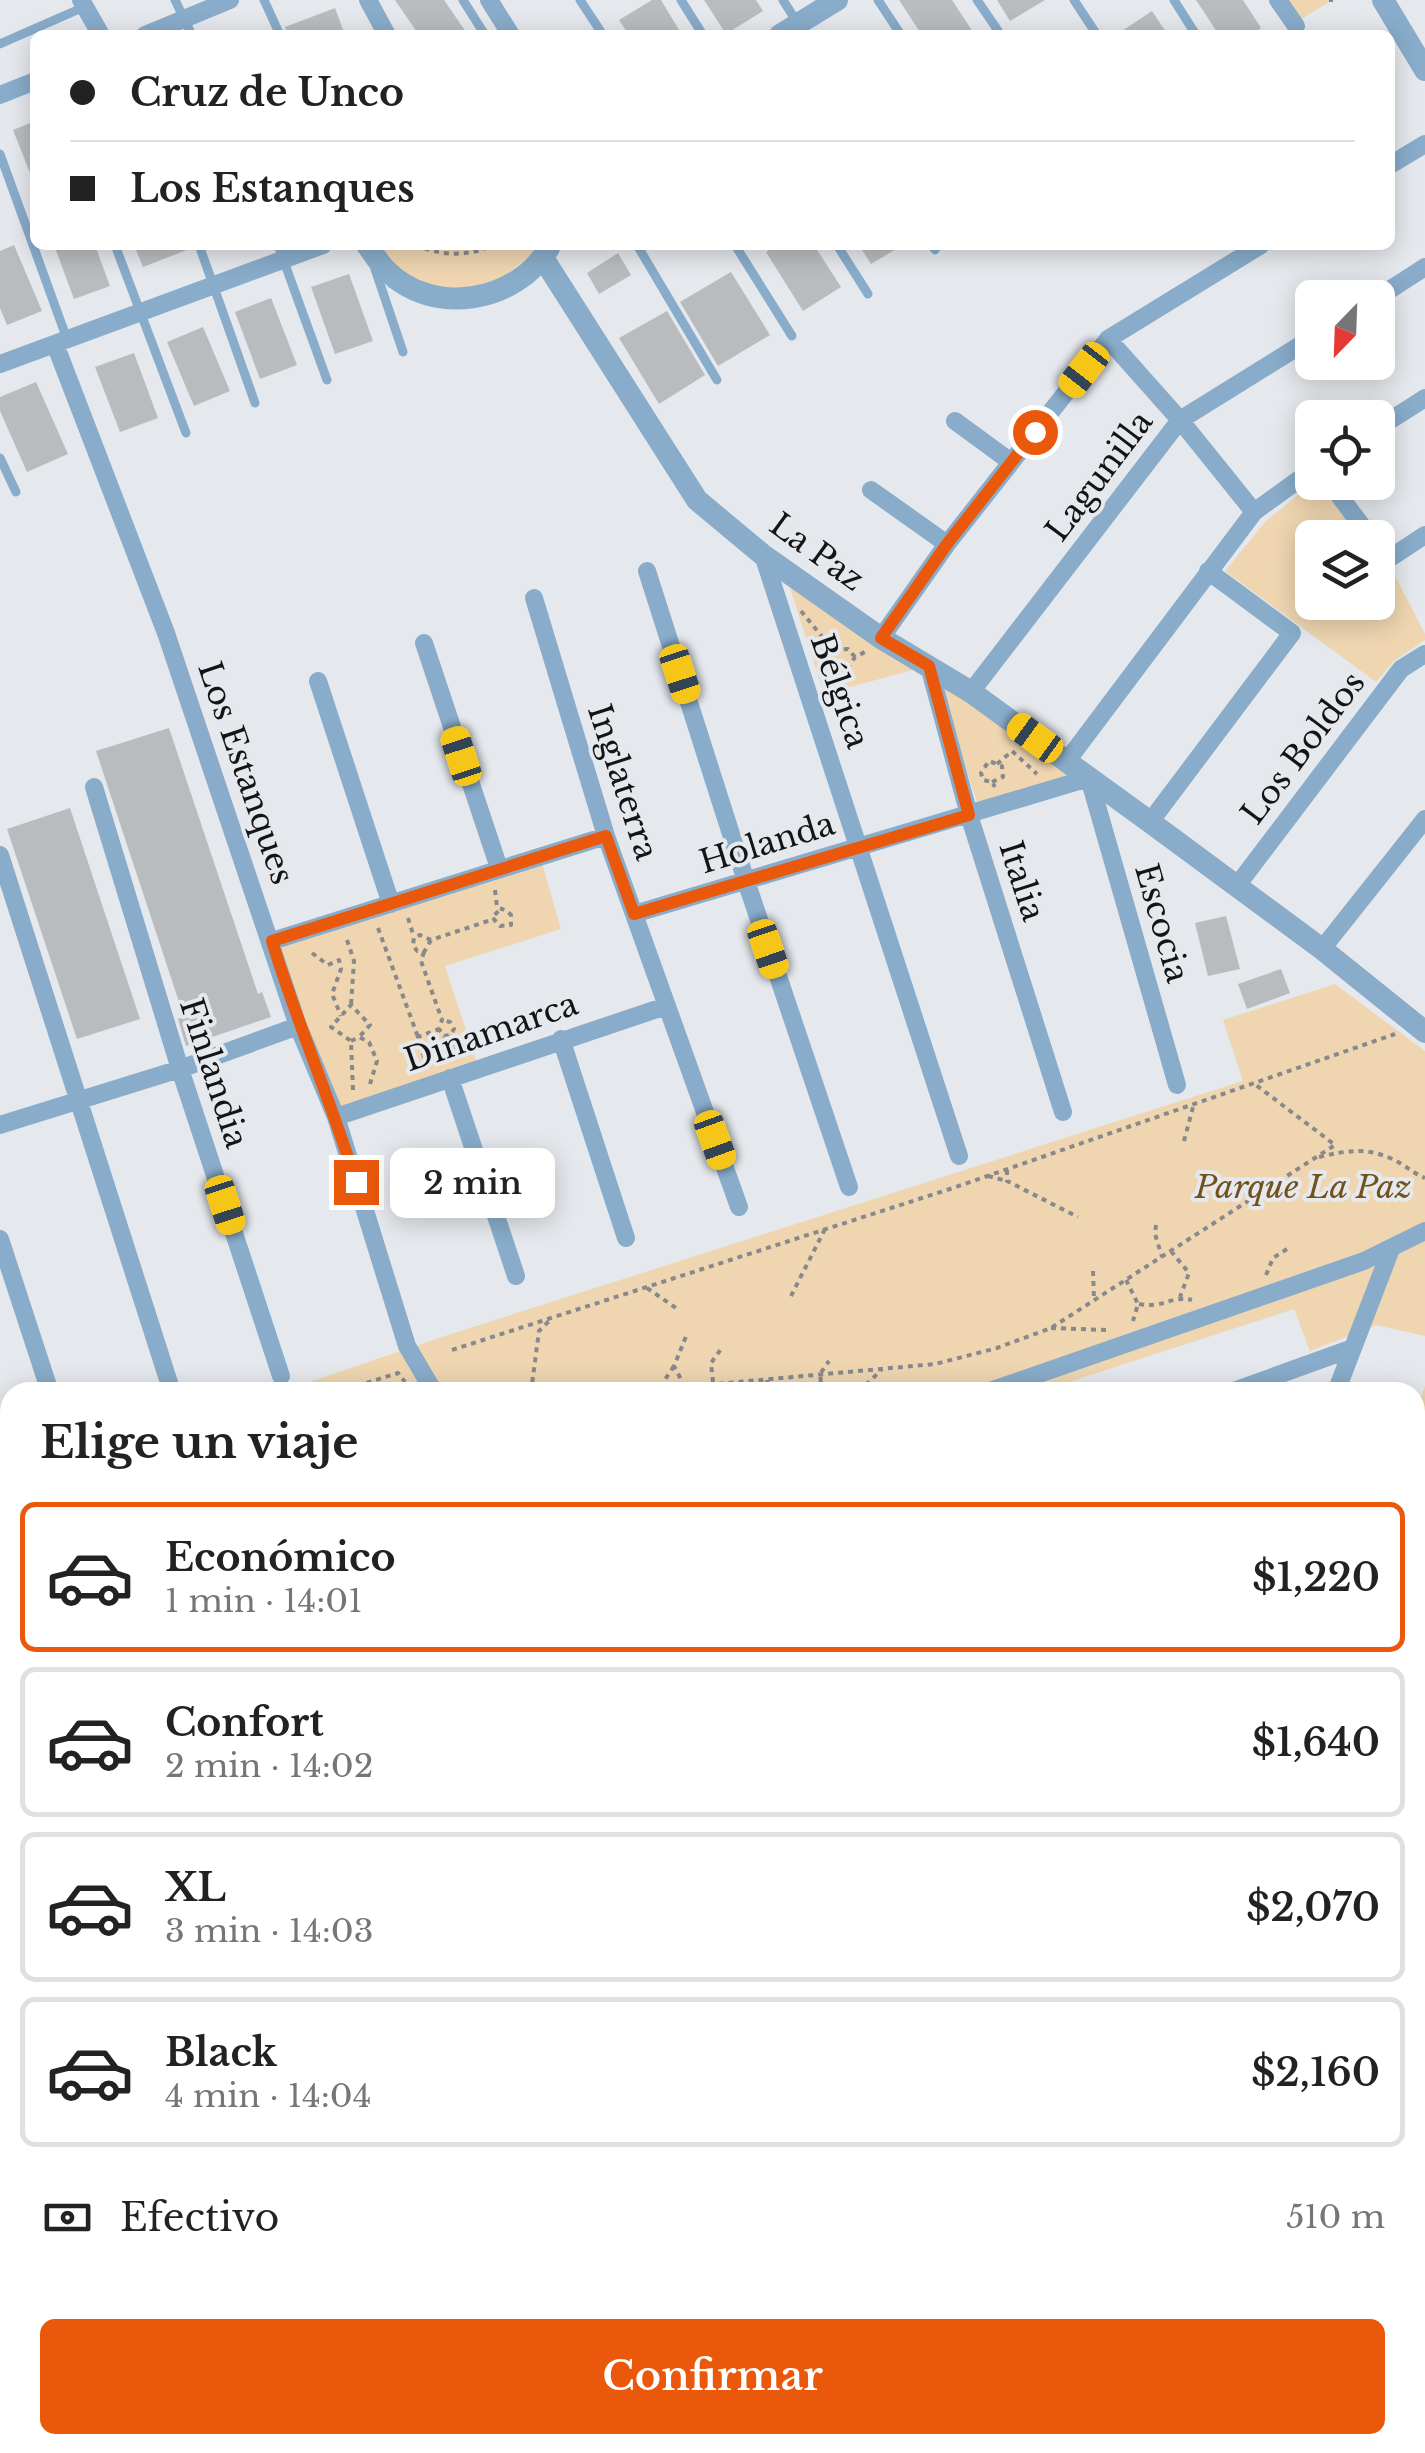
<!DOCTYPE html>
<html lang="es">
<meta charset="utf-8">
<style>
:root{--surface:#fff;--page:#f6f6f6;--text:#222;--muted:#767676;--line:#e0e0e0;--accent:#ea580c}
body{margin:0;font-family:"Libre Baskerville",serif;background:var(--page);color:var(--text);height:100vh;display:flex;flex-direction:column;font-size:38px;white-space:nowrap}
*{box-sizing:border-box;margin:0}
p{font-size:32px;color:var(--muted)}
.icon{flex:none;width:55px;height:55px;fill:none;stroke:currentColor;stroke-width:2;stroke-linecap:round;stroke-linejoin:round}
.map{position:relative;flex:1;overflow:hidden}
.panel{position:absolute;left:0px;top:1382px;width:1425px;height:1072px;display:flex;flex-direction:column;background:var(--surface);border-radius:30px 30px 0 0;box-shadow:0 5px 25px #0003}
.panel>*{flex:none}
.top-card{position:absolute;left:30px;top:30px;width:1365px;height:220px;border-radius:15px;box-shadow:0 5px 25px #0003;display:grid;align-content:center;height:220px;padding:0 40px;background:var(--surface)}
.needle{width:65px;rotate:203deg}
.tools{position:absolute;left:1295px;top:280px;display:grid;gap:20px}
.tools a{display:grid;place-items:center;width:100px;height:100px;border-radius:15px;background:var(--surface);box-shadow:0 5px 25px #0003;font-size:50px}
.end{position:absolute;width:45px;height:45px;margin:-22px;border:12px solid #ea580c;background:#fff;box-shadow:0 0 0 5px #fff}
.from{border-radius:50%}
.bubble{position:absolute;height:70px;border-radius:15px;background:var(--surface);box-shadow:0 5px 25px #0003;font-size:32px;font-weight:600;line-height:70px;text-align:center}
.car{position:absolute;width:30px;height:60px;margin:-30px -15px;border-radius:12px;box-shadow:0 0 8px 2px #0007;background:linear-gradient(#f5c518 24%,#345 0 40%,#f5c518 0 76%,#345 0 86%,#f5c518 0)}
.top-card b{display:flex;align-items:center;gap:35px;height:95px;font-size:38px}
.top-card b+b{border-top:2px solid var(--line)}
.top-card i{width:25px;height:25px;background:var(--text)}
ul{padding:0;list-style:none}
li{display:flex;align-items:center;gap:30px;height:150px;margin:0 20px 15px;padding:0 20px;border:5px solid var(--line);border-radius:15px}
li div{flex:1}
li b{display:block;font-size:38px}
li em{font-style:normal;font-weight:600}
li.current{border-color:var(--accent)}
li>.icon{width:90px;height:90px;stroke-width:1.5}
h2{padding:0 40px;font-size:45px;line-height:120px}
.pay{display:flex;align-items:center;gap:25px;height:110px;padding:0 40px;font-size:38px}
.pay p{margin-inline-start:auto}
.action{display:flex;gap:20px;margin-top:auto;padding:20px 40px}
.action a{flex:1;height:115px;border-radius:15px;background:var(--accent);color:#fff;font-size:40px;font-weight:600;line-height:115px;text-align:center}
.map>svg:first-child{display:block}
</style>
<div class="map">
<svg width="1425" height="2453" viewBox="0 0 1425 2453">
<rect width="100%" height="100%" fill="#e5e8ec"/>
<path fill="#d4dee6" d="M371 2445H421L424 2453H353Z"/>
<path fill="#efd6b1" d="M1284 0H1332L1298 21Z
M372 245H544L488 289 419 286Z
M1313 483H1324L1369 537 1312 538V602H1378V548L1387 560 1425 634V640L1394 661 1376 682 1225 571 1266 521Z
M785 572 924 667 824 694Z
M936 676 1077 776 978 805Z
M542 863 561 929 445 966 477 1064 339 1112 278 945Z
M1335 984 1425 1051V1336L1377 1325 1310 1351 1294 1309 1038 1392H280L445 1336 1243 1081 1223 1020Z
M1425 1386V1467L1415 1459V1415Z
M0 2138 10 2154V2270L0 2251Z"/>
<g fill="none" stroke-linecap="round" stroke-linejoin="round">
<path stroke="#7b6748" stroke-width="6" d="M1415 1578 1425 1570
M293 2453 310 2445"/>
</g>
<path fill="#b9bcbf" d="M395 0H444L468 35H419Z
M652 0H661L682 35H629L619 20Z
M704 0H756L763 11 726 34Z
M899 0H952L975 35H922Z
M997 0H1045L1010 21Z
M1196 0H1243L1261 28 1251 35H1219Z
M335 8 345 35H288L285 27Z
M1152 11 1168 35H1116Z
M35 121V183H34L13 130Z
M14 245 42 311 7 325 0 308V251Z
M54 245H95L110 286 74 299Z
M134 245H191L192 248 143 267Z
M777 245H814L841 287 803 311 766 252Z
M859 245H903L871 264Z
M618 253 631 275 599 294 587 273Z
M731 272 770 335 718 366 680 302Z
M349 274 373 341 335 354 311 287Z
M271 298 297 365 260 379 235 312Z
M667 311 705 375 659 404 619 338Z
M203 327 230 391 194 406 167 342Z
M134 353 158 418 120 432 95 367Z
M36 382 68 454 27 472 0 411V397Z
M169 728 258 994 262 992 271 1017 186 1046 178 1019 184 1017 96 751Z
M70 808 140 1019 77 1039 7 829Z
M1226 916 1240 969 1208 976 1195 923Z
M1281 969 1290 993 1247 1009 1238 984Z"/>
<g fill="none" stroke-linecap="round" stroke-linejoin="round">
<path stroke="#87898c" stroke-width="4" stroke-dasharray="5 5" stroke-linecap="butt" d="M1329 0H1333
M415 245C442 256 467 257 494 245
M801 611 833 650
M855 657 848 649 833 650 830 657 831 665 846 671 855 657 865 652
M819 669 831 665
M997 764 1012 751 1037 774
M992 782 1003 777 1002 766 989 761 981 773 983 780 992 782 995 787
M495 890 497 907C503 909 507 911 511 915V925L500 926 492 917 501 909
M408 918 414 937
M378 928 418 1037
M347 940 354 961 351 1005
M431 940 424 952 417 951 413 945 414 937 420 935 431 940 494 919
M424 952 421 961 442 1020 439 1029 444 1036 450 1035 454 1029 450 1022 442 1020
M312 953 328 965 339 960 341 969 332 994 341 1016
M450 1035 458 1059
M351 1041 359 1037 369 1042 377 1061 370 1084
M427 1067 418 1037 439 1029
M353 1090 351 1041 331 1027 351 1005 370 1025 359 1037
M1184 1141 1193 1107
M1319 1157C1345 1151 1365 1147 1390 1158 1403 1163 1412 1173 1425 1178
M1007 1170V1181L1078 1217
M1199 1173 1254 1197
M988 1176 1007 1181
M1156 1225 1155 1234 1162 1257
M1171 1251 1189 1273 1180 1297
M1093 1271 1094 1300
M1266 1275 1273 1258 1287 1249
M1126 1280 1138 1304 1133 1321
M647 1288 676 1308
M791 1296 825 1229
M1139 1304C1163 1309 1171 1295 1192 1300
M1051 1328 1106 1330
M452 1350 953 1188 1395 1034
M767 1380 769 1392
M660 1387 674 1366
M685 1387 674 1366 687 1334
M338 1392 398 1373 405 1382
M531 1392 539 1331 552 1318
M629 1392 935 1364 997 1348 1051 1328 1335 1145 1256 1085
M714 1392 711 1363 721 1349
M822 1392 820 1374 829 1361
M859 1392 882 1369
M0 2169 10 2182
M1415 2418 1425 2414
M1301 2453 1327 2445"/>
<path stroke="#88acca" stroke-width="9" d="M175 0 192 35
M264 0 280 35
M463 0 485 35
M580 0 603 35
M681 0 703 35
M783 0 805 35
M878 0 901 35
M977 0 1001 35
M1074 0 1097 35
M1174 0 1196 35
M0 44 84 7
M0 154 67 339
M115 245 186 433
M199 245 255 403
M278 245 327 380
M637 245 717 380
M735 245 792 336
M837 245 868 294
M932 245 935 250
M375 269 403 352
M0 458 16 492
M1415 2365 1419 2342 1425 2332
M626 2445 629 2453"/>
<path stroke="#88acca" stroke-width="18" d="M81 0 101 35
M368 0 387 35
M489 0 511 35
M1278 0 1296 26
M145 35 230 0
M0 95 35 81
M1390 165 1425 144
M1377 298 1425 267
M1108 339 1180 420 1254 512
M55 344 166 633 298 1026 336 1117 407 1346 434 1392
M0 364 323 245
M955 421 1011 462
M1378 428 1425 398
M1329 482 1371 538
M871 490 947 544
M1378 546 1387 560 1425 535
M763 555 959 1156
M647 571 746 881 849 1187
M534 598 606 836 739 1207
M881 638 947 544 1108 339 1261 245
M424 643 499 868
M929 666 969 815 1063 1112
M318 681 391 904
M971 692 1180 420 1312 338
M1067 761 1254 512 1312 470
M94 787 180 1069 281 1376
M1150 822 1292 633 1208 571
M0 855 172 1392
M1236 887 1401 669 1425 654
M634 914 1089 778 1177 1085
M272 941 606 836
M1322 949 1425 819
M561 1039 626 1238
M450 1078 516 1276
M336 1117 666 1006
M0 1125 180 1069 298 1026
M0 1239 50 1392
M987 1392 1364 1261 1425 1231
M1231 1392 1353 1348
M1336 1392 1391 1249
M0 1590 10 1584
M0 1662 10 1682
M0 1767 10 1755
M1415 1808 1425 1816
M1415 1895 1425 1892
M0 1944 10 1941
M0 2083 10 2080
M1415 2119 1425 2105
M113 2445 115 2453
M810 2445 812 2453"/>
<path stroke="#88acca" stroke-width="22" d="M1383 0 1425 70
M780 35 837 0
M367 245C373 253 379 263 386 270 432 317 516 303 549 248
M543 258 697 500 763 555 881 638 971 692 1150 822 1322 949 1425 1032"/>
<path stroke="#2b78ad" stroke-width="28" d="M1415 2375 1425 2372
M1175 2453 1200 2445"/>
</g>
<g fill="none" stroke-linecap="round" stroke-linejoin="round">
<path stroke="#ea580c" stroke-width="12" d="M356 1182C331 1101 297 1023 272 941L606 836 634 914 969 815 929 666 881 638 947 544 1035 432"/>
</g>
<g text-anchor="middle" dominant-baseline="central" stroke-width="8" stroke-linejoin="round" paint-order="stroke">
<g font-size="32" fill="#131415" stroke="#e5e8ec">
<text transform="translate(1099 476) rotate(-53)">Lagunilla</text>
<text transform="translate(817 552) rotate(36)">La Paz</text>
<text transform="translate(840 691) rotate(71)">Bélgica</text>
<text transform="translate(1303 748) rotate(-53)">Los Boldos</text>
<text transform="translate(246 773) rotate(71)">Los Estanques</text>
<text transform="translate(623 782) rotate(72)">Inglaterra</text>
<text transform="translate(767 843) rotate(-17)">Holanda</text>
<text transform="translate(1022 881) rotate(72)">Italia</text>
<text transform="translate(1162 923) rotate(74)">Escocia</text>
<text transform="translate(491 1032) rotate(-19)">Dinamarca</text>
<text transform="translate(214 1073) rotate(72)">Finlandia</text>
</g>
<g font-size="32" font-style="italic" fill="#71511c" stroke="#e5e8ec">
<text x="1303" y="1187">Parque La Paz</text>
</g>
</g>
</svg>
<div class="tools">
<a><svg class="needle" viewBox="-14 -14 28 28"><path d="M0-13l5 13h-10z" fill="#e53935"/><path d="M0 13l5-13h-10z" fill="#767676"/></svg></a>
<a><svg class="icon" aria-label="locate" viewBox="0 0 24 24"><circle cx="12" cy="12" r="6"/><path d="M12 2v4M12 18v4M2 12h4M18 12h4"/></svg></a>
<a><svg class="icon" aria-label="layers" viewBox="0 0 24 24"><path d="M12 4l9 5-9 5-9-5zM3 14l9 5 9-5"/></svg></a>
</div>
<i class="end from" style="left:1035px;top:432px"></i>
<i class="end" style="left:356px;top:1182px"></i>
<div class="bubble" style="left:390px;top:1148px;width:165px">2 min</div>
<i class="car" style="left:1084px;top:370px;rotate:218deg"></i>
<i class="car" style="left:680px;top:674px;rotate:162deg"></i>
<i class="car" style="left:1035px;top:738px;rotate:306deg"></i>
<i class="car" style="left:461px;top:756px;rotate:342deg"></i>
<i class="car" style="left:768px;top:949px;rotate:161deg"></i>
<i class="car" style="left:715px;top:1140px;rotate:160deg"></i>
<i class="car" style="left:225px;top:1205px;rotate:162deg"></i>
<div class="top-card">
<b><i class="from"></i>Cruz de Unco</b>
<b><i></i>Los Estanques</b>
</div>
<section class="panel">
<h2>Elige un viaje</h2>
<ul>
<li class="current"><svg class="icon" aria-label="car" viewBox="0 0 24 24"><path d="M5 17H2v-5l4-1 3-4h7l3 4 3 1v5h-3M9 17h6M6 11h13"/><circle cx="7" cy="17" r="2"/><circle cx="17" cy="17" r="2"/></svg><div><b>Económico</b><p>1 min · 14:01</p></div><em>$1,220</em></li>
<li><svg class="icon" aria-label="car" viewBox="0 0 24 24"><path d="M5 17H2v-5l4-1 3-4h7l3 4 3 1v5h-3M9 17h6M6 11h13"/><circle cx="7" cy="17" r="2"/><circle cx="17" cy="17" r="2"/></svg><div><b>Confort</b><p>2 min · 14:02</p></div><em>$1,640</em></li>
<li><svg class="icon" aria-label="car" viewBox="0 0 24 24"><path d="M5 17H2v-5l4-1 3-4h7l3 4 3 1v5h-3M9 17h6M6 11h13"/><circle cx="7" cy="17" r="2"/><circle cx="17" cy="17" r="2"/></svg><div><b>XL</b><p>3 min · 14:03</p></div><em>$2,070</em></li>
<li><svg class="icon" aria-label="car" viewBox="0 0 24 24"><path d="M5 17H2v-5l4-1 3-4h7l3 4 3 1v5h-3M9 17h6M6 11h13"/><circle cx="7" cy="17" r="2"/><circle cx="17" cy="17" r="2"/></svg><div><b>Black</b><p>4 min · 14:04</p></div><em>$2,160</em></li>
</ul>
<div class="pay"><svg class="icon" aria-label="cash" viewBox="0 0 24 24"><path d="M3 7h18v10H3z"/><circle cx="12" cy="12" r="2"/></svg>Efectivo<p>510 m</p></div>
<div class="action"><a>Confirmar</a></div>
</section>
</div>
